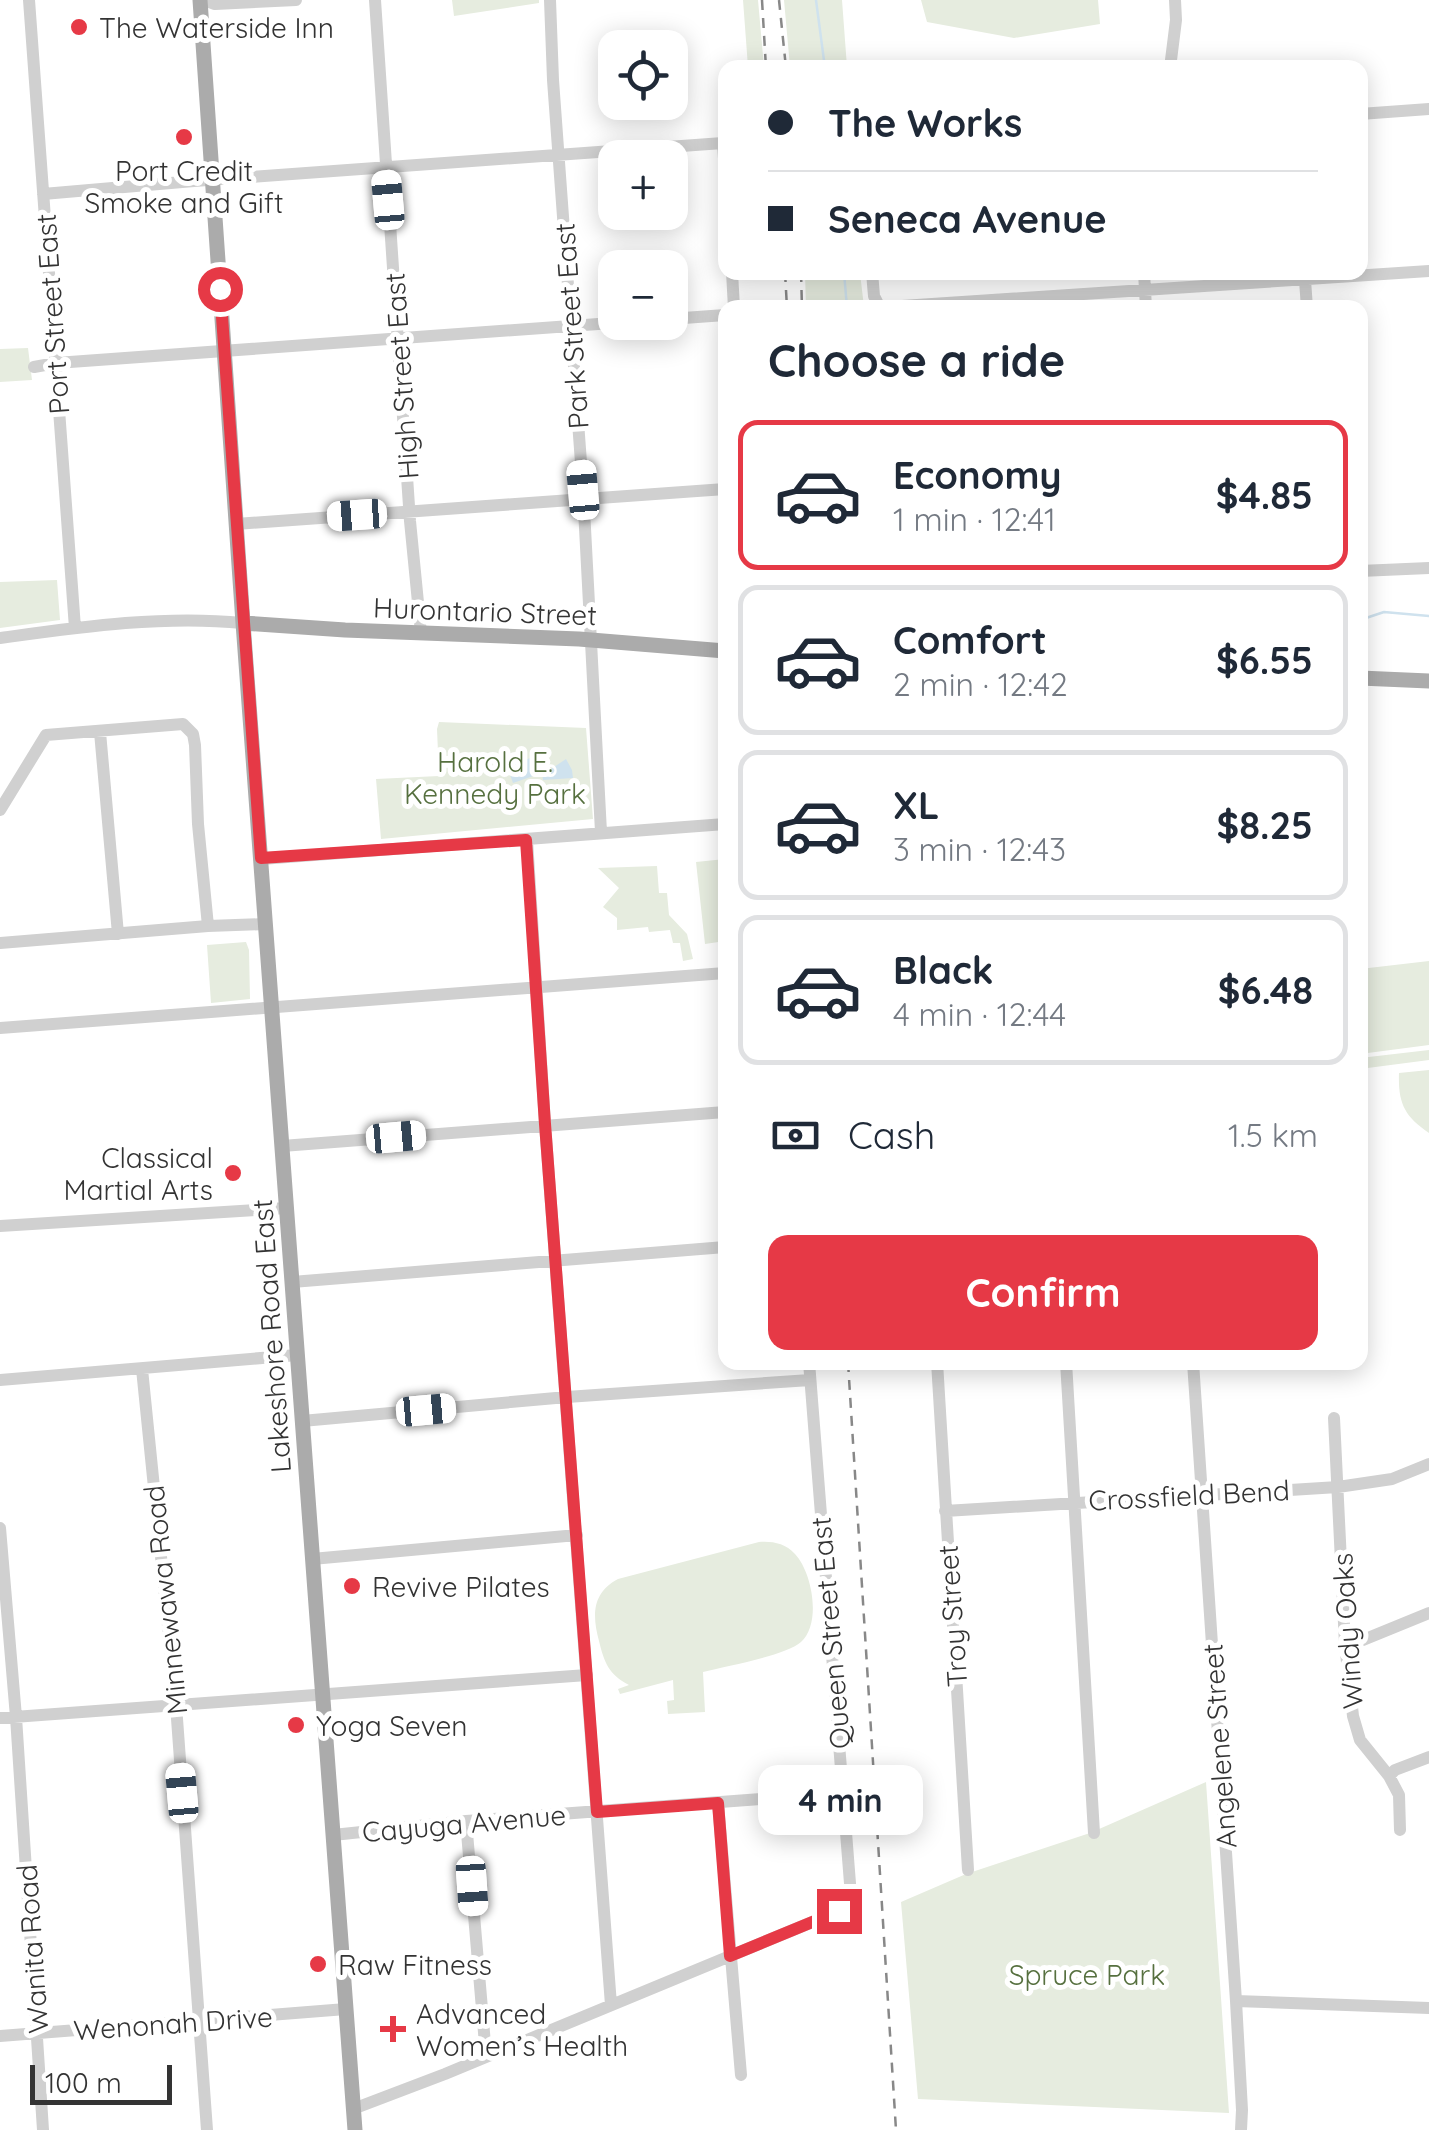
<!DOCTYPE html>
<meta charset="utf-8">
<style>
:root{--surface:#fff;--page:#f2f2f3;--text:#1f2937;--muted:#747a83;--line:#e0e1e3;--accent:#e63946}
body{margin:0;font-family:Quicksand,sans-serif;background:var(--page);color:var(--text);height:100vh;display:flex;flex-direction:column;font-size:38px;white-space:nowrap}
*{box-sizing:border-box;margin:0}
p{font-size:32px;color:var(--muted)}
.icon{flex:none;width:55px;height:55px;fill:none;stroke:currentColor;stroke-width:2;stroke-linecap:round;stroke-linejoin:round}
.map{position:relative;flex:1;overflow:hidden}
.sheet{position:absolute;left:718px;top:300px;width:650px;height:1070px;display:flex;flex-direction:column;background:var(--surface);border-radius:20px;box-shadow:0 5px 25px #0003}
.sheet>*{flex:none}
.banner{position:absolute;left:718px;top:60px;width:650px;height:220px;border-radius:20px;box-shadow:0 5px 25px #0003;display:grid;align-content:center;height:220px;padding:0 50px;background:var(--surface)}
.tools{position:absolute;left:598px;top:30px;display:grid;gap:20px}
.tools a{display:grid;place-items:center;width:90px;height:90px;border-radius:20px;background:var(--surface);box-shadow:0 5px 25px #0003;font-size:50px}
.scale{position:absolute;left:30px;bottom:25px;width:142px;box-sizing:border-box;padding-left:10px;border:5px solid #333;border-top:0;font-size:28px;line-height:35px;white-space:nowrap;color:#333;-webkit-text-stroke:8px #fff;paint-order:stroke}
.end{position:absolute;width:45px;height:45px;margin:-22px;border:12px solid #e63946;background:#fff;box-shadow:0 0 0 5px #fff}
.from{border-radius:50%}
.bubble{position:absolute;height:70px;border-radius:20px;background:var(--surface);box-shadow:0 5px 25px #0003;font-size:32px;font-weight:700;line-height:70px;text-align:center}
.car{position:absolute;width:30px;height:60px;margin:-30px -15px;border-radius:12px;box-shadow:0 0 8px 2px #0007;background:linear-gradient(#fff 24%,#345 0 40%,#fff 0 76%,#345 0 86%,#fff 0)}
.banner b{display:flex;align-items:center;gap:35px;height:95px;font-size:38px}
.banner b+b{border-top:2px solid var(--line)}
.banner i{width:25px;height:25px;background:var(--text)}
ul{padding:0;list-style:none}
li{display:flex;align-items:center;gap:30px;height:150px;margin:0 20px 15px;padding:0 30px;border:5px solid var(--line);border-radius:20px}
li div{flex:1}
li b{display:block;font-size:38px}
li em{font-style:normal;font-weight:700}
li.current{border-color:var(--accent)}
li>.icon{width:90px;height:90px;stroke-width:1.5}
h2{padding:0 50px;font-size:45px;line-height:120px}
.pay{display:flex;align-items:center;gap:25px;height:110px;padding:0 50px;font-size:38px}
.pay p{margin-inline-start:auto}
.cta{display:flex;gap:20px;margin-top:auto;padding:20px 50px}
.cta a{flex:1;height:115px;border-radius:20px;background:var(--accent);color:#fff;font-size:40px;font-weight:700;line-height:115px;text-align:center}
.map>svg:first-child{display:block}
</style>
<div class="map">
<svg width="1429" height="2130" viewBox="0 0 1429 2130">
<rect width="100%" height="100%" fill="#fff"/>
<path fill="#e6ecdf" d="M452 0H539V3L454 16Z
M743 0H758L764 67H748Z
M784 0H842L847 67H790Z
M921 0H1098L1100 24 1014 38 927 22Z
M805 273H860L864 307H806Z
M28 348 32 380 0 382V349Z
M57 580 60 620 0 628V582Z
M439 722 586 728 593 819 381 839 376 779 439 776 437 729Z
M725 859V941L705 944 696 862Z
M657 866 659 893H667L669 915 687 934 693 959 683 961 680 943H673L670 930 649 932 648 927 617 930V918L603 907 619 888 598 868Z
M246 942 249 950 250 999 211 1003 207 945Z
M1429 961V1045L1360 1054V969Z
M1429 1050V1060L1360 1069V1058Z
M1429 1070V1133C1404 1116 1398 1103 1399 1073Z
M759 1542C772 1541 785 1543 795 1554 812 1572 822 1623 801 1642 785 1656 726 1666 703 1672L705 1712 668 1714 667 1701 674 1700 673 1680 620 1694 618 1689 629 1685C609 1675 604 1662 599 1641 592 1615 592 1593 618 1579Z
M1206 1782 1229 2113 918 2099 901 1902 966 1874 1090 1833Z"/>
<path fill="#cfe2ee" d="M542 754 548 771 566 759 572 770 573 778 543 780 542 773 513 783 507 766Z"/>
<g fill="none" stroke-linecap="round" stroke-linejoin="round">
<path stroke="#cfe2ee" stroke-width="2.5" d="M816 0 825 68
M844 272 847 308
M1360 620 1384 612 1429 616"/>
<path stroke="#d0d0d0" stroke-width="12" d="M29 0 75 628
M204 0 215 4 296 0
M375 0 410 521 421 633
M550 0 553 80 583 490 601 832
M1170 68 1176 20 1175 0
M1360 114 1429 109
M43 194 194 181 723 143 725 174
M732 272 734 308
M872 272 874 296 878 304 887 307 1429 271
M1144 272 1146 308
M1305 280 1307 308
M670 319 725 315
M34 367 56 363 626 322
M236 524 725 489
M1360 571 1429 568
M0 638C80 627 162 615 243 623
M100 732 118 934
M0 810 46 735 183 724 193 734 195 745 198 824 208 926
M527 840 545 1124 611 2005
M261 859 725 824
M0 943 208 926 265 924
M0 1028 725 973
M282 1146 725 1112
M0 1226 287 1208
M292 1282 725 1247
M937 1362 968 1870
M1066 1362 1094 1833
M1193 1362 1236 2001 1242 2110 1241 2130
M142 1369 176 1705 207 2130
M0 1380 297 1355
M1334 1418 1345 1644 1353 1716 1360 1740 1389 1776 1399 1795 1400 1830
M302 1421 567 1397 810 1380
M945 1511 1338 1487 1392 1479 1429 1464
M0 1528 16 1717 43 2130
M312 1559 577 1535
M1345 1644 1363 1640 1429 1613
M0 1718 587 1675
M1389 1776 1395 1770 1429 1757
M718 1803 741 2075
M466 1821 486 2056
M333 1835 466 1821 775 1798
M1236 2001 1429 2008
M0 2036 346 2009
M353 2109 445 2074 839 1911 850 1904 851 1896 809 1362"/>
<path stroke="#ababab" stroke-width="15" d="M200 0 243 623 355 2130
M243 623 345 630 579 639 725 651
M1360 678 1429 681"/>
<path stroke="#888" stroke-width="2.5" stroke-dasharray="10 8" stroke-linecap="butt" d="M762 0 766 68
M779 0 786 68
M785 272 787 308
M801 272 802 308
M848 1362 896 2130"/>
</g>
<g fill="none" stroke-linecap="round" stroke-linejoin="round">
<path stroke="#e63946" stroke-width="12" d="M220 289 261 858 526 840 545 1124 597 1812 718 1803 730 1956 839 1911"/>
</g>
<g fill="#e63946" stroke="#fff" stroke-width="4">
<circle cx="79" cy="27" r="10"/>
<circle cx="184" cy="137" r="10"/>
<circle cx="233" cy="1173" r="10"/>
<circle cx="352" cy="1586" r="10"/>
<circle cx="296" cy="1725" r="10"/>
<circle cx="318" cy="1964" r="10"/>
<path d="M388 2014h10v10h10v10h-10v10h-10v-10h-10v-10h10z"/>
</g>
<g text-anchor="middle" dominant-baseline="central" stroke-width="10" stroke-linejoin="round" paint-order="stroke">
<g font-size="28" fill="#333" stroke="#fff" text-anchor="start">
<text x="99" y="27">The Waterside Inn</text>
<text x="184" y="170" text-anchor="middle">Port Credit<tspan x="184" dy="32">Smoke and Gift</tspan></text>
<text x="213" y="1157" text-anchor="end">Classical<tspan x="213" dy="32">Martial Arts</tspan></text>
<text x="372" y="1586">Revive Pilates</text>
<text x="316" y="1725">Yoga Seven</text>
<text x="338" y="1964">Raw Fitness</text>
<text x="416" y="2013">Advanced<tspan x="416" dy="32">Women’s Health</tspan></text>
</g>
<g font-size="28" fill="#333" stroke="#fff">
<text transform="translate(52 314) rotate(-94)">Port Street East</text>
<text transform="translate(571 326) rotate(-94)">Park Street East</text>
<text transform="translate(401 376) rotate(-94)">High Street East</text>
<text transform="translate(485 611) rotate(2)">Hurontario Street</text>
<text transform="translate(271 1336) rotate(-94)">Lakeshore Road East</text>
<text transform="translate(1189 1495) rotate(-3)">Crossfield Bend</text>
<text transform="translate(165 1600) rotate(-96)">Minnewawa Road</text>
<text transform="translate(952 1616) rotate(-94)">Troy Street</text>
<text transform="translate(1347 1631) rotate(-94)">Windy Oaks</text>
<text transform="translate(830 1633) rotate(-95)">Queen Street East</text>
<text transform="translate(1219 1746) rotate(-94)">Angelene Street</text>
<text transform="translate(464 1823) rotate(-5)">Cayuga Avenue</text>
<text transform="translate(32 1949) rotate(-94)">Wanita Road</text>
<text transform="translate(173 2023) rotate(-4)">Wenonah Drive</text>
</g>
<g font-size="28" fill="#56703f" stroke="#fff">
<text x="495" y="761">Harold E.<tspan x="495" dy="32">Kennedy Park</tspan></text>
<text x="1087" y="1974">Spruce Park</text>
</g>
</g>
</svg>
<div class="tools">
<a><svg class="icon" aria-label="locate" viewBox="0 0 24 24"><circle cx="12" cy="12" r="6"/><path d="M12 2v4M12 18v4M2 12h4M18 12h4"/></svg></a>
<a>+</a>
<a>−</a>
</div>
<div class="scale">100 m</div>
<i class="end from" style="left:220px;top:289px"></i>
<i class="end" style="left:839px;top:1911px"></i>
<div class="bubble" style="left:758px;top:1765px;width:165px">4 min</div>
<i class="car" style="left:388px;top:200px;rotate:355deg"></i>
<i class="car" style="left:583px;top:490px;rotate:355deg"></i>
<i class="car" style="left:357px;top:515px;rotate:266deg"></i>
<i class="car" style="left:396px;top:1137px;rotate:85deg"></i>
<i class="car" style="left:426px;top:1410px;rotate:85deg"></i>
<i class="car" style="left:182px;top:1793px;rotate:355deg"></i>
<i class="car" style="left:472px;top:1886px;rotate:176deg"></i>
<div class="banner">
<b><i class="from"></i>The Works</b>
<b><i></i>Seneca Avenue</b>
</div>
<section class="sheet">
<h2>Choose a ride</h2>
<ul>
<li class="current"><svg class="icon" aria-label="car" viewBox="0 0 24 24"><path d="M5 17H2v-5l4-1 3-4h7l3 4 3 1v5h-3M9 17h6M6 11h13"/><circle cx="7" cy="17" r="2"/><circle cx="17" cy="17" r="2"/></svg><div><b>Economy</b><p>1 min · 12:41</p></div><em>$4.85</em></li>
<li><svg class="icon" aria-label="car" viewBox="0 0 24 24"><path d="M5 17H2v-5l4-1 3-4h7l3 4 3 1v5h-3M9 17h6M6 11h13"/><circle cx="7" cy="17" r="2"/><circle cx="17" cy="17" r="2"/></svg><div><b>Comfort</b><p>2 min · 12:42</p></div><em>$6.55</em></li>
<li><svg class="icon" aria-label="car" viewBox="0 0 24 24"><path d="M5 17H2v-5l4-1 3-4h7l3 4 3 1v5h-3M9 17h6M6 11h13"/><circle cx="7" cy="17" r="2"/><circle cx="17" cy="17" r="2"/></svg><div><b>XL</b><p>3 min · 12:43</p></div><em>$8.25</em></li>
<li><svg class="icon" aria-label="car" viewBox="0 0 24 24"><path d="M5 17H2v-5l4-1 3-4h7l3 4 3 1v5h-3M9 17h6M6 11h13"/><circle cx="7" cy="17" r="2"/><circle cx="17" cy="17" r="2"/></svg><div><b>Black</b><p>4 min · 12:44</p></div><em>$6.48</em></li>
</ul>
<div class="pay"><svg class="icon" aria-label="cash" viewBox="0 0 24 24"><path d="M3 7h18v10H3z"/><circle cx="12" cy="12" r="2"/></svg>Cash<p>1.5 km</p></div>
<div class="cta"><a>Confirm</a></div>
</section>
</div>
